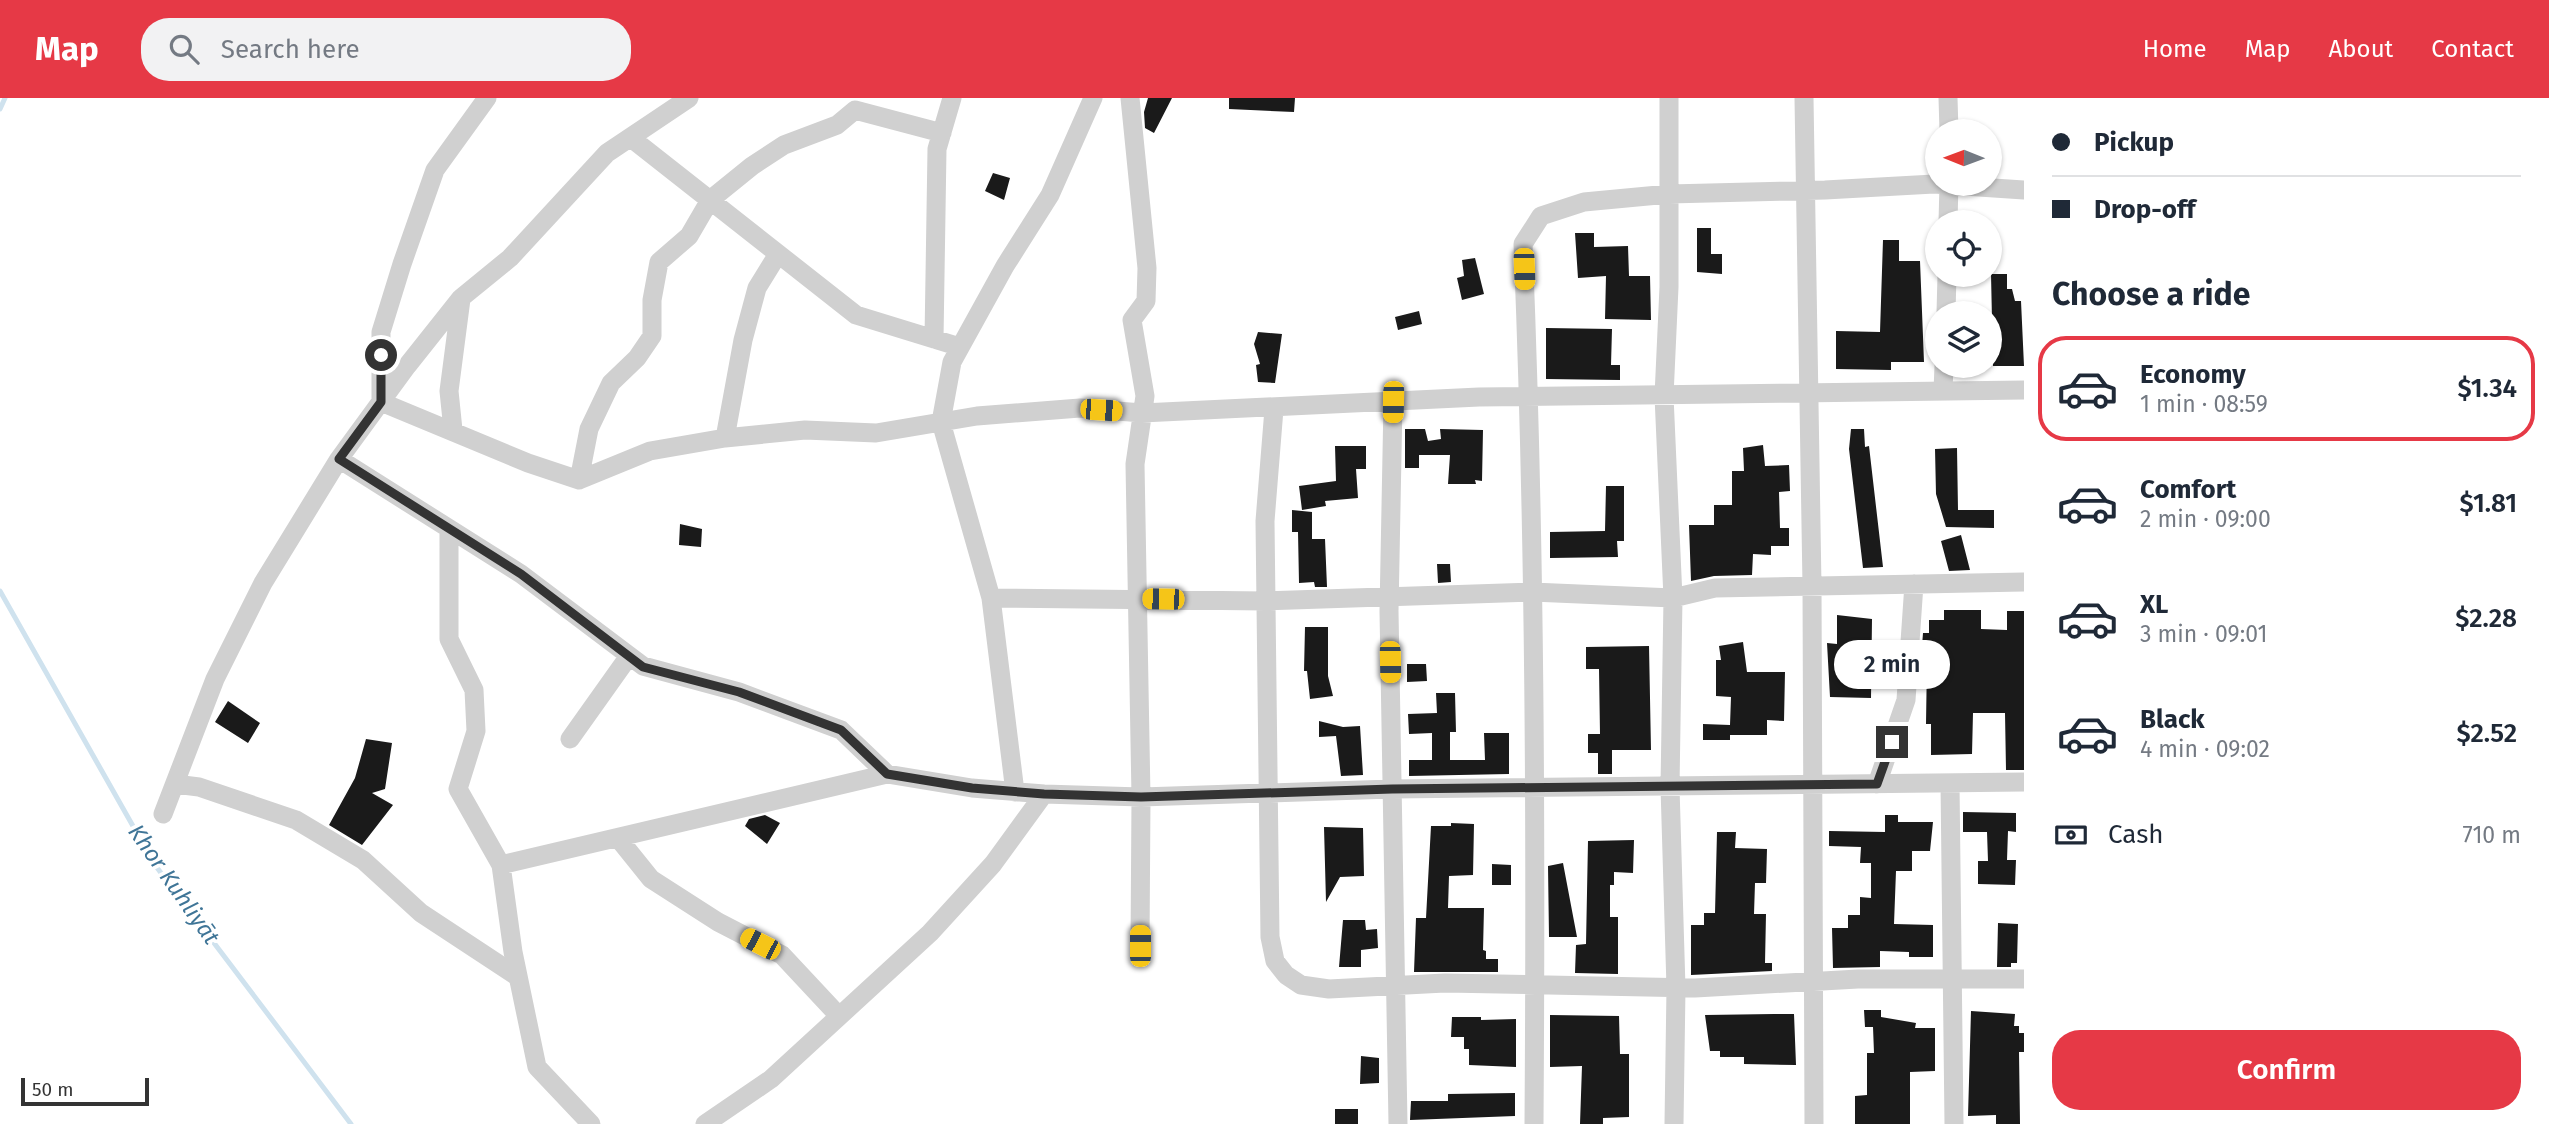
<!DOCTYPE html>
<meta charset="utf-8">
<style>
:root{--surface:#fff;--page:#f2f2f3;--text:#1f2937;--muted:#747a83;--line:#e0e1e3;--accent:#e63946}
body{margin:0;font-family:"Fira Sans",sans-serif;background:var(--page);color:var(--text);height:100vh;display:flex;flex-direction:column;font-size:26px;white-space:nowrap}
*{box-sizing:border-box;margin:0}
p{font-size:23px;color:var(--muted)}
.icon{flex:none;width:38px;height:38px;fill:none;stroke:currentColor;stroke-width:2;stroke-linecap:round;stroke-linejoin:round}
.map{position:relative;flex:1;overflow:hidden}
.panel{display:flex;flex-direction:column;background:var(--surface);width:525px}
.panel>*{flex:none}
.guide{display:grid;align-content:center;height:154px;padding:0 28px;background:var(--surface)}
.needle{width:46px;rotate:271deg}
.tools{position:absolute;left:1925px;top:21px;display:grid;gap:14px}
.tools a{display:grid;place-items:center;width:77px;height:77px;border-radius:50%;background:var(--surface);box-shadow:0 2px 5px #0004;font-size:35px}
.scale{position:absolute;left:21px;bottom:18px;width:128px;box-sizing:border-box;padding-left:7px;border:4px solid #333;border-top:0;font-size:19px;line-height:24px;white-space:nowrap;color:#333;-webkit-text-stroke:5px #fff;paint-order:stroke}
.end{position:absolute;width:32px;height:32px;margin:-16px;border:9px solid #333;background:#fff;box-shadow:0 0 0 4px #fff}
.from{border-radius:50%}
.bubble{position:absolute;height:49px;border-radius:24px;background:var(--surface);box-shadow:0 2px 5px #0004;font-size:23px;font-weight:600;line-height:49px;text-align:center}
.car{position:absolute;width:21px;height:42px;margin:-21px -10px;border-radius:9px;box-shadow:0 0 5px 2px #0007;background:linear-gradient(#f5c518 24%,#345 0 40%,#f5c518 0 76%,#345 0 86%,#f5c518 0)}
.guide b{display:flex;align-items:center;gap:24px;height:66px;font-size:26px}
.guide b+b{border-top:2px solid var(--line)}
.guide i{width:18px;height:18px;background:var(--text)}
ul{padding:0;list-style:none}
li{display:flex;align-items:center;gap:21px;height:105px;margin:0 14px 10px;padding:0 14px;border:4px solid transparent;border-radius:28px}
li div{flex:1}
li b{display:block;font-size:26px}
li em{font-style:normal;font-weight:600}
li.current{border-color:var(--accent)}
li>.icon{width:63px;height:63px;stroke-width:1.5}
h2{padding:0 28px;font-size:32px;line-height:84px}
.pay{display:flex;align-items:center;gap:18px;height:77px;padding:0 28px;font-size:26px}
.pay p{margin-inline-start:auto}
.button{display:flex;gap:14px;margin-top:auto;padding:14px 28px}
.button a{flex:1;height:80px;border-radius:28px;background:var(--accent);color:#fff;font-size:28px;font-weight:600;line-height:80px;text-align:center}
header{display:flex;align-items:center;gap:42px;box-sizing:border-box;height:98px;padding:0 35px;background:var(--accent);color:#fff}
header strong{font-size:33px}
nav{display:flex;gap:38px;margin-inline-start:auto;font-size:24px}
.search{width:490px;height:63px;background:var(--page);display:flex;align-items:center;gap:18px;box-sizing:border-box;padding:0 24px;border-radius:28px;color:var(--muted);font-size:26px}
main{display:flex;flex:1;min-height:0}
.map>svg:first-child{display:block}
</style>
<header>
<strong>Map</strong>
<div class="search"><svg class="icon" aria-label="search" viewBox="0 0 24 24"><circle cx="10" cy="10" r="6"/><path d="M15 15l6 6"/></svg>Search here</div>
<nav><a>Home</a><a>Map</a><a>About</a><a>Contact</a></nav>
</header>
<main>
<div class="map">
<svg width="2024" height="1026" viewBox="0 0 2024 1026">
<rect width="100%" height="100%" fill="#fff"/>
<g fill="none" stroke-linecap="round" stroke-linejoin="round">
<path stroke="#cfe2ee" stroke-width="5" d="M0 11 5 0
M0 493 155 767 351 1026"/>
</g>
<path fill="#1a1a1a" d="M1148 0H1172L1154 35 1145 30 1144 14Z
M1229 0H1295L1294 14 1229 11Z
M993 75 1010 80 1004 102 985 93Z
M1697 130H1711V156H1722V176L1697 174Z
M1575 135H1594V149L1628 148 1629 178H1650L1651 222 1605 221 1606 178 1578 180Z
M1883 142H1899V163H1920L1924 264H1891V272L1836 271V233L1880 234Z
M1475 160 1484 196 1462 202 1457 180 1464 178 1462 162Z
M1991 176H2007V191H2012L2015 203H2021L2024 268H1993Z
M1419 213 1422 226 1398 232 1395 219Z
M1546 230 1612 231 1611 267H1620V282L1546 281Z
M1258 234 1282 236 1275 285 1258 284 1256 267 1260 266 1254 246Z
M1405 331H1425L1428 343 1441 341 1440 331 1483 332 1482 383 1475 382 1476 386H1448L1450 357H1419V370H1405Z
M1851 331H1864L1865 349 1869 348 1883 469 1863 470 1849 351Z
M1763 347 1765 368 1789 367 1790 393 1779 394 1780 430H1789V448H1771V457L1753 456 1752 477 1714 478 1691 483 1689 427H1714V407H1732V373H1744L1743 350Z
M1335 348H1366V371H1356L1358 400 1325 403 1326 408 1302 412 1299 388 1336 383Z
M1957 350 1958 412H1994V430L1946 429 1936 396 1935 351Z
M1606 388H1624V443H1617L1618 459 1550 460V434L1605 433Z
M1292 412 1312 414V441H1325L1327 489H1315L1314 484 1299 485 1298 434H1292Z
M680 426 702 431 701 449 679 447Z
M1961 437 1970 472 1949 473 1941 443Z
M1437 466H1450L1451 484 1438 485Z
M1944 512H1981V531L2007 532V513H2024V672H2006L2005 615H1973L1972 656 1931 657V626H1926L1927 561H1921L1923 535H1929V522H1944Z
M1837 517 1872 521 1871 600 1830 599 1827 545 1837 546Z
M1305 529H1328V578L1333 598 1310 601 1307 573H1304Z
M1743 544 1747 574H1785L1784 623 1767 622V637H1730V642H1703V626L1730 627 1731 599 1716 598V562H1721L1719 548Z
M1649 548 1651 652H1612V676H1598V655H1588V636H1600L1599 571H1586V549Z
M1407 566H1426L1427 583 1407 584Z
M1436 595H1455L1456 634H1450V662H1485L1484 635H1509V676L1409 678V662H1432V635L1409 636 1408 616 1437 615Z
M228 603 260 625 248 645 215 624Z
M1319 623 1343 629 1360 628 1363 677 1341 678 1336 638 1319 639Z
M366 641 392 645 385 691 372 695 393 707 362 747 329 727 355 680Z
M1963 714 2016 715V734L2008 733 2007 762H2016L2015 787 1978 786V763H1988L1987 734H1963Z
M765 717 780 725 767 746 745 728 749 721Z
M1885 717H1898V724H1933L1930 753H1912V773H1896L1894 826 1933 827V859H1909V854L1880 853V869L1833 870 1832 830H1848V817H1860V799L1871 800V765H1860L1861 749 1829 748V733L1885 734Z
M1451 725 1474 726 1473 777 1449 778 1448 810H1484L1483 852 1486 853V861H1498V874H1414L1416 820H1426L1431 728H1451Z
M1324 729 1363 730 1364 778 1340 779 1326 804Z
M1717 734H1736L1735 750 1767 751 1766 785H1755L1754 816H1766L1765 865H1772V873L1691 877V827H1704V815H1715Z
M1634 742 1633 775 1614 774V787H1610V819H1618V876L1575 875 1576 847 1586 846 1588 743Z
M1563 765 1577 839H1549L1548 768Z
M1492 766 1511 767V787H1492Z
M1343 822H1365L1366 832 1377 831 1378 850 1361 852V869H1339Z
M1998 825 2018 826 2017 865H2011V869H1997Z
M1864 912H1881V919L1916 925 1915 930H1935V973L1910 974V1026H1855V998L1867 997V955H1874L1873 929H1865Z
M1971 913 2015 916 2014 928H2019V935H2024V954H2019L2020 1026H1996V1017L1968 1018Z
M1774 916H1794L1796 967 1744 966V959H1720V953H1710L1705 917Z
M1550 917 1619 918 1620 956H1629V1019L1603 1020V1026H1580L1582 968 1550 969Z
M1452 919H1481V922L1516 921V969L1469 967V951H1464V939H1451Z
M1361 958 1379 960V985L1360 986Z
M1515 995V1018L1410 1022 1411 1003H1448V996Z
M1335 1011H1358V1026H1335Z"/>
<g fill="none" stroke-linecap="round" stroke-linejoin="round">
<path stroke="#d0d0d0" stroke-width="19" d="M487 0 435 72 402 166 381 234V304L528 365 579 382 650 353 725 340 805 332 876 335 977 318 1080 310 1142 315 1479 299 2024 292
M1130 0 1147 170 1146 203 1132 222 1145 298 1135 366 1141 699 1140 848
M1669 0V189L1664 298 1673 500 1670 689 1676 890 1674 1026
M1804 0 1812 488 1814 1026
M1948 0 1949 33
M631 40 856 217 960 249
M1948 124 1949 86
M1946 215 1947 177
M934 241 937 51 952 0
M1943 293 1944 268
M1393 304 1389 513 1398 1026
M1274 311 1265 423 1270 839 1275 863 1286 877 1301 887 1329 891 1445 885 1695 890 1858 881H2024
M453 332 449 293 461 201
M725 340 743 242 757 190 778 156
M339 361 521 476 643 568 739 594 841 632 887 676
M579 382 589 331 611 285 637 260 652 238V202L659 164 689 138 710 102 752 68 784 47 837 27 855 12 942 35
M449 431V541L474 592 476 633 458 691 501 767 513 854 537 969 591 1026
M991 500 1266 503 1532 494 1673 500 1715 490 2024 484
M570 641 629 558
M1950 685 1954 1026
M175 686 199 689 296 722 363 762 421 815 518 879
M1877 686 1906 602 1914 486
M1015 694 991 500 941 324 952 264 1005 168 1050 97 1093 0
M163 716 215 581 263 485 339 361 407 268 461 200 510 160 607 55 689 0
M618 740 651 781 718 824 782 857 839 918
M501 767 887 676 972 690 1044 696 1141 699 1392 691 2024 684
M705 1026 771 981 930 835 993 766 1044 696
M1534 1026C1536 733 1535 439 1523 146L1541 118 1584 104 1669 96 1825 92 1934 86 2024 92"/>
</g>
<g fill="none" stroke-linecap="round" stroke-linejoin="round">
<path stroke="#333" stroke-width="9" d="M381 257V304L339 361 521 476 643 569 739 594 841 632 887 676 972 690 1044 696 1141 699 1392 691 1877 686 1892 644"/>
</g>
<g text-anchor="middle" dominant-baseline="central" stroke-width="7" stroke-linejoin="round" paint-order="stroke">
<g font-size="23" font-style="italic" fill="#3f7597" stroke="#fff">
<text transform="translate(174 786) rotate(55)">Khor Kuhliyāt</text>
</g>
</g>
</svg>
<div class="tools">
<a><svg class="needle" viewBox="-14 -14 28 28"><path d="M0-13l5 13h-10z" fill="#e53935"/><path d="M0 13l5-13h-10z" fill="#747a83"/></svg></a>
<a><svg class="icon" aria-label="locate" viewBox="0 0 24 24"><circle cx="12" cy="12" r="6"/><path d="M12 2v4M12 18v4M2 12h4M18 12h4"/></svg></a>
<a><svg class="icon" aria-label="layers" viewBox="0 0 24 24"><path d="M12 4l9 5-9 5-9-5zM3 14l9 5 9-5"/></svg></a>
</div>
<div class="scale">50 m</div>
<i class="end from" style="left:381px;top:257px"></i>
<i class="end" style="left:1892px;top:644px"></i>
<div class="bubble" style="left:1834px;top:542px;width:116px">2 min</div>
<i class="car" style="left:1524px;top:171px;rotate:178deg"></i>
<i class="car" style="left:1393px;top:304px;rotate:181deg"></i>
<i class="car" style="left:1101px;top:312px;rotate:94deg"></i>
<i class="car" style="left:1163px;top:501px;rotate:271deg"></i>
<i class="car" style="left:1390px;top:564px;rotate:179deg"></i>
<i class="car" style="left:760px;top:846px;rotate:297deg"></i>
<i class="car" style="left:1140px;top:848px;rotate:0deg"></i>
</div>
<section class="panel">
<div class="guide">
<b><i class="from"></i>Pickup</b>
<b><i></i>Drop-off</b>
</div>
<h2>Choose a ride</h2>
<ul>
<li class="current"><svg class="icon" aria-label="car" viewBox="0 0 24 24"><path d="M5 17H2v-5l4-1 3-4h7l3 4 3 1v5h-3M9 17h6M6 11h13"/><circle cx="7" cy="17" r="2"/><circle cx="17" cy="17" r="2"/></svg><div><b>Economy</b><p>1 min · 08:59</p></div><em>$1.34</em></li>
<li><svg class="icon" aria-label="car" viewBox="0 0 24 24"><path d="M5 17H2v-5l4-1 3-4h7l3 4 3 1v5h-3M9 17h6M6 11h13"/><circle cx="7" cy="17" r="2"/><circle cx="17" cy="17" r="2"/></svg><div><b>Comfort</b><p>2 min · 09:00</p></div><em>$1.81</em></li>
<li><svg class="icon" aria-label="car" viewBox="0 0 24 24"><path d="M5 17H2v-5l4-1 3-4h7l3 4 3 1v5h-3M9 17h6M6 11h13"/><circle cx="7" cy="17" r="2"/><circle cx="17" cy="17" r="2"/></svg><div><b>XL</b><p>3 min · 09:01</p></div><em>$2.28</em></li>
<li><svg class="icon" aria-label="car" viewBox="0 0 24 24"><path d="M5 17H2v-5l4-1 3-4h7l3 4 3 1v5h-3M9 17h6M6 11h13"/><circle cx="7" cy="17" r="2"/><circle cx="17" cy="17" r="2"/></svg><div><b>Black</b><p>4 min · 09:02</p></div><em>$2.52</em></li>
</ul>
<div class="pay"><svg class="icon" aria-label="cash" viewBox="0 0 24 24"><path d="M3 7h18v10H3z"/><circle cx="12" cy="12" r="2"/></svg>Cash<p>710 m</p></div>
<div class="button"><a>Confirm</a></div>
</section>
</main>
